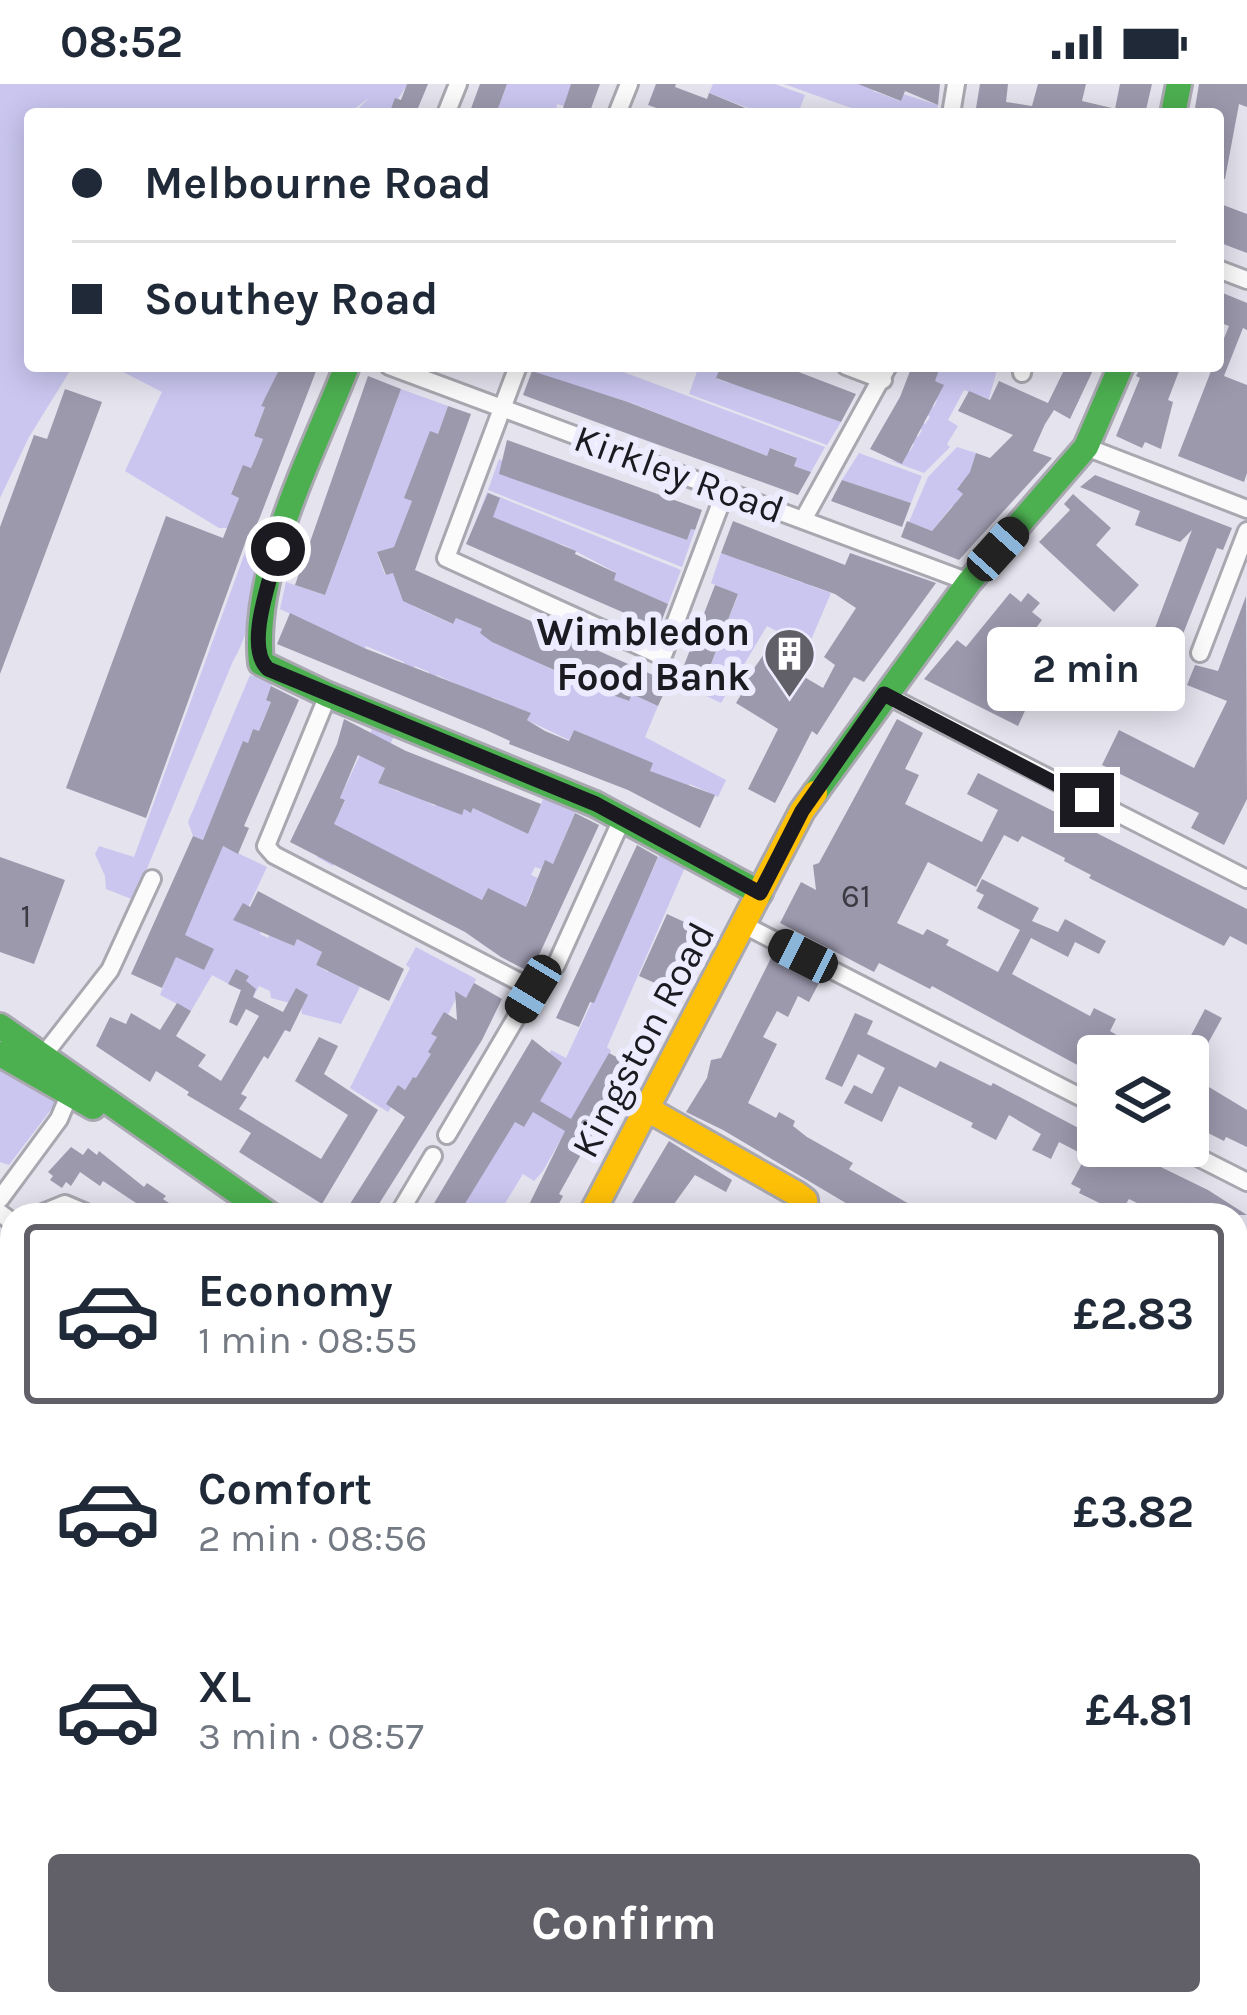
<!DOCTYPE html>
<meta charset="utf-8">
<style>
:root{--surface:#fff;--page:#f6f6f7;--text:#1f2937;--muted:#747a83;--line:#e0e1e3;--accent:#616068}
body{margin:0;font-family:Karla,sans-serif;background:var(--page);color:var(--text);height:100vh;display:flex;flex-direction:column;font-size:45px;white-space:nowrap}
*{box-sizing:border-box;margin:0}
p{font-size:39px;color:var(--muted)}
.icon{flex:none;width:66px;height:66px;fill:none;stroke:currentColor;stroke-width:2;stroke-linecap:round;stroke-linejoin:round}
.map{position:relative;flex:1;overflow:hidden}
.drawer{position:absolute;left:0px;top:1119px;width:1248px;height:813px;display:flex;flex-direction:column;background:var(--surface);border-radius:36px 36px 0 0;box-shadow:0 6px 30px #0003}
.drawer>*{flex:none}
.top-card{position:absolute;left:24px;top:24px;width:1200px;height:264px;border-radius:12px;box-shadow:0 6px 30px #0003;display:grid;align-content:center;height:264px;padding:0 48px;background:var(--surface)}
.tools{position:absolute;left:1077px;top:951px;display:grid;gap:24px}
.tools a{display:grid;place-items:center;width:132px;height:132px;border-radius:12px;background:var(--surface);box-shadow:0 6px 30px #0003;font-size:60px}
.end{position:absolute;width:54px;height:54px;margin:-27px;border:15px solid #1a1a20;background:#fff;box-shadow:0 0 0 6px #fff}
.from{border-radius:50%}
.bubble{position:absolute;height:84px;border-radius:12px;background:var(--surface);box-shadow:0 6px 30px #0003;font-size:39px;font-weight:700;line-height:84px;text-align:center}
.car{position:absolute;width:36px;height:72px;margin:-36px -18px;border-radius:15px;box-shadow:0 0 9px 3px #0007;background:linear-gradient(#222 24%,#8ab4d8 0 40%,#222 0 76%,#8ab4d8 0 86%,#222 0)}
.top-card b{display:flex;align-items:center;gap:42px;height:114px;font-size:45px}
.top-card b+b{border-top:3px solid var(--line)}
.top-card i{width:30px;height:30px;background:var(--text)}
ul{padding:21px 0 0;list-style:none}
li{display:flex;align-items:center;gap:36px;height:180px;margin:0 24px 18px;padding:0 24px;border:6px solid transparent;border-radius:12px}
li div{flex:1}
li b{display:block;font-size:45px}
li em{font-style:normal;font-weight:700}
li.on{border-color:var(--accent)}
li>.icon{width:108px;height:108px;stroke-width:1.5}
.action{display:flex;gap:24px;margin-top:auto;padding:24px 48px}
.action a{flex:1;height:138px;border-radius:12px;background:var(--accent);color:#fff;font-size:48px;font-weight:700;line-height:138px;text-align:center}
.status{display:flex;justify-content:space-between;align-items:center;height:84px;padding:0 60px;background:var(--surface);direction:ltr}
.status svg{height:33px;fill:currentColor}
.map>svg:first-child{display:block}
</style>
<div class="status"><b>08:52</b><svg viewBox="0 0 49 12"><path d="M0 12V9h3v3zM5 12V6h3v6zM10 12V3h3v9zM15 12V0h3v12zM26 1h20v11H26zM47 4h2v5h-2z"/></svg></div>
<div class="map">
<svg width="1247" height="1931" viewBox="0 0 1247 1931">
<rect width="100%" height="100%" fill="#e4e3ee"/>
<path fill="#cac6f0" d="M0 0H413L407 1 389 29 382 26 380 30H353L370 13 348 30H30V282H73L29 353 0 414Z
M507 0H572L564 22 557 20 556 30H496Z
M713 0H775L805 11 798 30H764L709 9Z
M784 0H875L873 7 900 17 903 10 938 21 936 30H868Z
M125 282H288L261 321 265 323 254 352 263 355 251 384 243 382 231 409 239 414 228 444H219L125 387 162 308 121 287Z
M535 282H607L825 363 811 388 794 382 796 373 771 364 767 372 629 318 546 293 532 287Z
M699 282 720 285 717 295 729 299 733 290 769 313 841 338 827 361 689 310Z
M938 282H998L989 315 964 306 948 336 958 342 947 360 950 363 924 389 889 376 903 379 906 372 896 365 898 360 910 367 914 360 903 353 906 347 918 353 922 346 911 339 914 334 925 340 930 333 919 325 922 318 934 323 937 316 925 310 940 309 943 301 931 295 937 292Z
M401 305 448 322 438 350 430 348 405 413 412 417 396 462 377 469 385 491 393 489 417 511 413 522 452 540 456 534 482 545 480 549 563 591 628 617 632 610 658 622 645 653 726 696 718 713 690 700 686 706 650 688 652 679 585 656 586 651 574 646 569 656 527 636 530 629 516 623 512 630 503 626 506 619 492 613 487 621 481 611 437 591 433 599 427 596 429 588 415 582 411 589 402 585 404 578 366 562 362 569 359 562 280 525 286 498 325 511Z
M957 363 976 369 975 383 967 392 970 396 965 395 957 404 963 410 956 418 970 430 966 435 952 422 932 447 909 438 928 393Z
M859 369 922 392 911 419 842 396Z
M499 375 503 377 500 388 687 456 691 445 695 446 682 483 488 406Z
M487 408 681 486 668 520 614 496 615 488 564 461 476 437Z
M247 463 264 470C255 506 252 546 233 577L134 816 106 805 105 792 95 770 99 762 134 773Z
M737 463 742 465 739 475 753 481 758 470 762 484 803 499 807 488 814 491 811 502 831 509 808 563 767 542 721 619 700 609 738 511 711 499 721 469 733 473Z
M250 591 272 600 266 615 271 618 259 647 253 645 248 659 243 658 203 756 193 752 188 738Z
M373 643 394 652 381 681 385 684 378 698 399 708 406 693 424 716 435 722 440 714 461 731 464 725 471 729 475 720 486 730 528 750 543 715 576 726 553 780 545 777 541 785 535 783 531 791 546 798 533 804 527 819 535 823 495 853 489 865 477 856 488 804 482 816 368 758 340 767 333 782 317 773 345 717 340 714Z
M223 762 267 783 246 828 261 846 260 850 268 854 273 843 275 853 293 862 297 855 322 868 316 881 328 888 336 874 350 897 360 903 341 940 302 930 301 922 271 914 270 907 259 902 253 913 212 891 191 927 160 911 168 890 157 885 181 863 186 852 181 849 196 826 188 822Z
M661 768 686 781 607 963 611 967 543 1087 534 1097 523 1090 498 1131H481L464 1121 510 1035 524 1043 562 979 549 970 551 966 566 974Z
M416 863 476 895 471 906 472 917 457 912 448 931 444 929 432 949 438 954 423 999 413 993 405 1006 398 1002 396 1016 388 1028 350 1004 410 884 406 881Z
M0 987 56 1019 9 1081 0 1078Z"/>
<path fill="#9c99ad" d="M407 0H428L418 24 432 30H389L395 14 401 16Z
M480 0H507L496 30H469Z
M571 0H600L589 30H561Z
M656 0H676L675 3 707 15 709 9 760 30H673L648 21Z
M858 0H940L938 21 905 7 901 17Z
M980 0H1008L1006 18 1032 22 1038 0H1086L1082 17 1112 24V30H975Z
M1120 0H1152L1145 30H1114Z
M1199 0H1247V23L1239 20 1225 95 1218 94V30H1194Z
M1218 119 1247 130V169L1218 158Z
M1218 207 1247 219V246L1243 244 1224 292 1247 301V389L1244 398 1178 372 1213 282H1218V269L1229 242 1218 238Z
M281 282H318L260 433 251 453 248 451 146 734 66 704 166 432 223 454 239 414 231 410 243 381 251 384 257 370 263 355 254 352 265 323 261 322Z
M721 282H783L856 310 841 338 716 294Z
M912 282 939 286 935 297 944 301 902 380 870 365 900 313Z
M1066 282H1095L1070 335 1054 326 1045 340 1033 367 1052 374 959 476 901 453 907 437 932 447 963 410 957 405 970 388 976 369 990 374 1013 351 958 327 969 307 990 316 999 297 1048 319Z
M1141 282H1181L1168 316 1173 318 1161 365 1145 358 1142 364 1116 352 1140 294 1136 292Z
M532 287 628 318 767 372 770 364 797 374 794 382 811 388 798 411 634 352 523 311Z
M368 292 401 305 325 511 295 501Z
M65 305 102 318 0 590V443L34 351 47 355Z
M448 322 471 330 415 486 669 598 658 622 632 610 629 617 601 607 492 558 480 549 482 545 456 534 453 540 403 517 393 489 386 491 377 468 394 463 412 417 404 414 430 347 438 350Z
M507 356 702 426 695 446 691 445 687 456 499 390Z
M1095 391 1232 444 1223 466 1217 464 1181 555 1155 544 1192 446 1180 458 1135 441 1140 427 1080 403Z
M842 396 911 419 902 443 831 417Z
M488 409 500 414 493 433 576 467 575 470 616 489 614 496 668 520 659 544 466 460Z
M1073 410 1111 444 1096 461 1139 501 1114 528 1039 458 1070 426 1064 420Z
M733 437 845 481 850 469 936 499 864 598 854 593 817 651 812 647 775 719 748 705 778 645 736 619 745 604 741 603 778 550 797 560 784 581 823 604 835 581 824 573 856 524 835 510 721 469Z
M715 501 738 510 701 606 678 597Z
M1010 509 1021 518 1028 509 1040 519 1032 528 1042 536 1036 544 1053 559 1012 607 1030 616 1018 642 924 595 957 556 966 563Z
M1246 512 1247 715 1224 761 1191 744 1199 729 1102 681 1119 646 1194 684 1227 617 1187 601 1195 581 1218 587Z
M290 529 364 564 531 629 527 636 545 647 569 657 574 646 653 679 650 687 715 711 700 744 628 706 509 660 510 657 486 646 277 560Z
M271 602 299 616 244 742 249 744 238 770 223 762 185 851 214 865 204 886 176 873 162 904 131 890 193 752 203 756 243 657 248 659 253 645 259 647 271 618 266 616Z
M344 635 406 667 541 720 528 750 473 724 471 729 464 725 462 731 378 699 385 684 358 671 340 714 345 716 334 740 482 816 488 804 526 823 545 776 553 780 575 729 599 741 533 884 526 886 501 873 465 848 290 758 337 660Z
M897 635 923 649 905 685 919 691 905 720 982 758 998 726 967 710 978 689 1247 825V861L1230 852 1224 862 1089 794 1091 791 1064 777 1065 774 1022 752 1018 758 1004 751 976 803 928 778 897 839 923 851 927 845 949 856 946 861 998 888 1020 846 977 824 984 811 976 807 982 795 1039 824 1032 837 1058 848 1065 835 1106 857 1099 870 1075 858 1068 873 1031 854 1012 890 1090 932 1094 924 1116 935 1110 947 1152 972H1098L1094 990 932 902 930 905 879 879 874 888 780 839 801 798 816 806 813 781 819 779Z
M637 761 658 773 594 919 590 918 579 943 556 934Z
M0 773 65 796 34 880 0 868Z
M258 807 404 885 389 917 316 881 322 868 297 855 294 862 233 836 243 819 250 823Z
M667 830 704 847 673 907 639 892Z
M771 874 819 899 809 918 798 912 788 933 777 927 763 953 777 960 748 1019 776 1034 779 1028 795 1037 793 1042 807 1053 853 1079 849 1085 928 1131H866L723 1046 686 1028 707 994 711 976 721 974Z
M236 885 249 892 246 897 256 905 253 913 283 928 296 904 308 911 290 948 285 946 268 975 264 972 241 1010 247 1013 239 1025 321 1075 348 1031 295 997 319 953 338 962 324 990 378 1026 322 1120 239 1068 251 1049 187 1011 189 1008 156 987 150 998 96 962 110 933 126 940 131 929 160 946 177 919 191 927 176 952 206 971 198 982 221 997 259 932 246 925 237 942 229 938 241 906 228 900Z
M474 899 502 915 482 956 372 1131H343L405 1033 386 1020 398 1001 405 1006 413 993 416 994 431 970 428 968 437 953 431 950 444 928 457 936 455 907 466 914Z
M1205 925 1222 934 1202 970 1186 961Z
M855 929 873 937 867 950 936 984 940 977 991 1002 993 999 1088 1049 1098 1035V1062H1116L1130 1068 1208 1106 1247 1131H1161L1129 1115 1120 1129 1079 1109 1081 1105 1071 1100 1086 1072 1059 1058 1051 1075 1041 1070 1032 1066 1041 1050 1009 1031 996 1056 971 1043 973 1039 899 1002 882 1038 844 1019 854 1001 872 1010 885 984 858 970 842 1003 825 995Z
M532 955 562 979 540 1017 571 1035 609 969 631 981 559 1110 563 1112 553 1131H524L565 1047 533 1028 524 1043 515 1038 458 1131H427Z
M1194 994 1247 1026V1063L1226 1053 1224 1057 1188 1039V1005Z
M669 1057 732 1096 726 1108 695 1091 666 1131H625Z
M71 1063 83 1071 88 1064 97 1071 99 1067 144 1103 147 1099 166 1112 163 1115 172 1121 166 1131H154L103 1097 100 1102 80 1088 71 1102 66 1098 62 1104 50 1096 53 1092 48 1088Z"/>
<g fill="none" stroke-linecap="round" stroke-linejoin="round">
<defs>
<path id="street" d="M446 30 458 0
M617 30 629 0
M951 30 956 0
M1218 185 1247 196
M389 282 969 498
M518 282 446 474 657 570 664 569 725 408
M846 282 883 296
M1022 289 1023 282
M1086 363 1247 425
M803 436 888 282
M1200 569 1247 447
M884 610 1247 795
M328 611 266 762 274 771 533 905
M744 841 1098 1022
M39 977 110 886 152 795
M447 1051 533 905 556 881 623 733
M1176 1062 1247 1098
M0 1115 59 1035 70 1009
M0 1129 12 1138
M38 1131 65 1120 91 1131
M398 1131 433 1072
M0 1284 12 1291
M1236 1339 1247 1318
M0 1448 12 1429
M0 1515 12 1495
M0 1598 12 1605
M0 1729 12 1736
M1236 1742 1247 1720
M0 1835 12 1842
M268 1920 287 1931
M608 1920 627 1931
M984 1920 1002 1931
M1143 1931 1148 1920"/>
<path id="fast" d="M1173 30 1179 0
M347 282C313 369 251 485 261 579L328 611 595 720 760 809
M815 709 969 498 1086 363 1121 282
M0 942 270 1131
M0 970 93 1023
M95 1931 101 1920"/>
<path id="slow" d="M649 1026 797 1110 805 1116 806 1131
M591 1131 802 727 815 709"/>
<path id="jam" d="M1236 1706 1247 1707"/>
</defs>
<use href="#street" stroke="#a9a8b0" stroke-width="22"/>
<use href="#fast" stroke="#a9a8b0" stroke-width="30"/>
<use href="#slow" stroke="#a9a8b0" stroke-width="30"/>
<use href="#jam" stroke="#a9a8b0" stroke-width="30"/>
<use href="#street" stroke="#fbfbfc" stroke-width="16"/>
<use href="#fast" stroke="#4caf50" stroke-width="24"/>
<use href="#slow" stroke="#ffc107" stroke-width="24"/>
<use href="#jam" stroke="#c62828" stroke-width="24"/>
</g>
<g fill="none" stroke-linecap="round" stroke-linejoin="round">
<path stroke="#1a1a20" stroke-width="15" d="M278 465C271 494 244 563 268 585L596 720 760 809 802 727 884 610 1087 716"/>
</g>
<defs>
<symbol id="building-pin" viewBox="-11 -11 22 30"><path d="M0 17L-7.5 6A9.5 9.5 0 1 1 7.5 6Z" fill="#616068" stroke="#edecff"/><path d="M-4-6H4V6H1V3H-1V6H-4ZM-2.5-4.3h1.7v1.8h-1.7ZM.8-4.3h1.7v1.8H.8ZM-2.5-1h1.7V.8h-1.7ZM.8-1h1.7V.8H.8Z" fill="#fff"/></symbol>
</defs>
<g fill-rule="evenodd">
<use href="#building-pin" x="760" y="540" width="59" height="81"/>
</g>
<g text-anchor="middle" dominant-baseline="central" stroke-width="12" stroke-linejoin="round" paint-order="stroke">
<g font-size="33" fill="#3a3a43">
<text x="856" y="812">61</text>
<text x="26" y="832">1</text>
</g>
<g font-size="39" fill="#1a1a20" stroke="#edecff">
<text transform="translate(679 390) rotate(20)">Kirkley Road</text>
<text transform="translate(643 956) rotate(-62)">Kingston Road</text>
</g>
<g font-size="39" font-weight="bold" fill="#1a1a20" stroke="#edecff" text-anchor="end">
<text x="750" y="548">Wimbledon<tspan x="750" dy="45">Food Bank</tspan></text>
</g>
</g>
</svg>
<div class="tools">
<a><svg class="icon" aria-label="layers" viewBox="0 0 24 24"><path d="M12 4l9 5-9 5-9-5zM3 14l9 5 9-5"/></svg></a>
</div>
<i class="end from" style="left:278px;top:465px"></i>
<i class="end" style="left:1087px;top:716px"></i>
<div class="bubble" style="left:987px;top:543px;width:198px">2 min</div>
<i class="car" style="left:998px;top:465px;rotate:42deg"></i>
<i class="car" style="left:803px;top:872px;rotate:297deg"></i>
<i class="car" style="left:533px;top:905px;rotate:211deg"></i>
<div class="top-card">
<b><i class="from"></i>Melbourne Road</b>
<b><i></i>Southey Road</b>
</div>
<section class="drawer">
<ul>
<li class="on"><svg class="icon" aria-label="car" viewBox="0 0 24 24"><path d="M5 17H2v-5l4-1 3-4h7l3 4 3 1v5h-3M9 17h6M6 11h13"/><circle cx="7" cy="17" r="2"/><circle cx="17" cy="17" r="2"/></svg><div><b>Economy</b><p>1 min · 08:55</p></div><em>£2.83</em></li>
<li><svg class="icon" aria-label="car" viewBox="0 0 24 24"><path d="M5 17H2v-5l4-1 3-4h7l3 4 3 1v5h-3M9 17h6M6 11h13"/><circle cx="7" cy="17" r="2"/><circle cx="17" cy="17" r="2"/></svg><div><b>Comfort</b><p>2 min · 08:56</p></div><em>£3.82</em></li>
<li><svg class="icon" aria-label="car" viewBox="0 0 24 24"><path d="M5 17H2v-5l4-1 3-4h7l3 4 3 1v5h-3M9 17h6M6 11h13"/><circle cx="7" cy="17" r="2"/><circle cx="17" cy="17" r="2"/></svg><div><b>XL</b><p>3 min · 08:57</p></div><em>£4.81</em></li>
</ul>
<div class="action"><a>Confirm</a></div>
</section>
</div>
